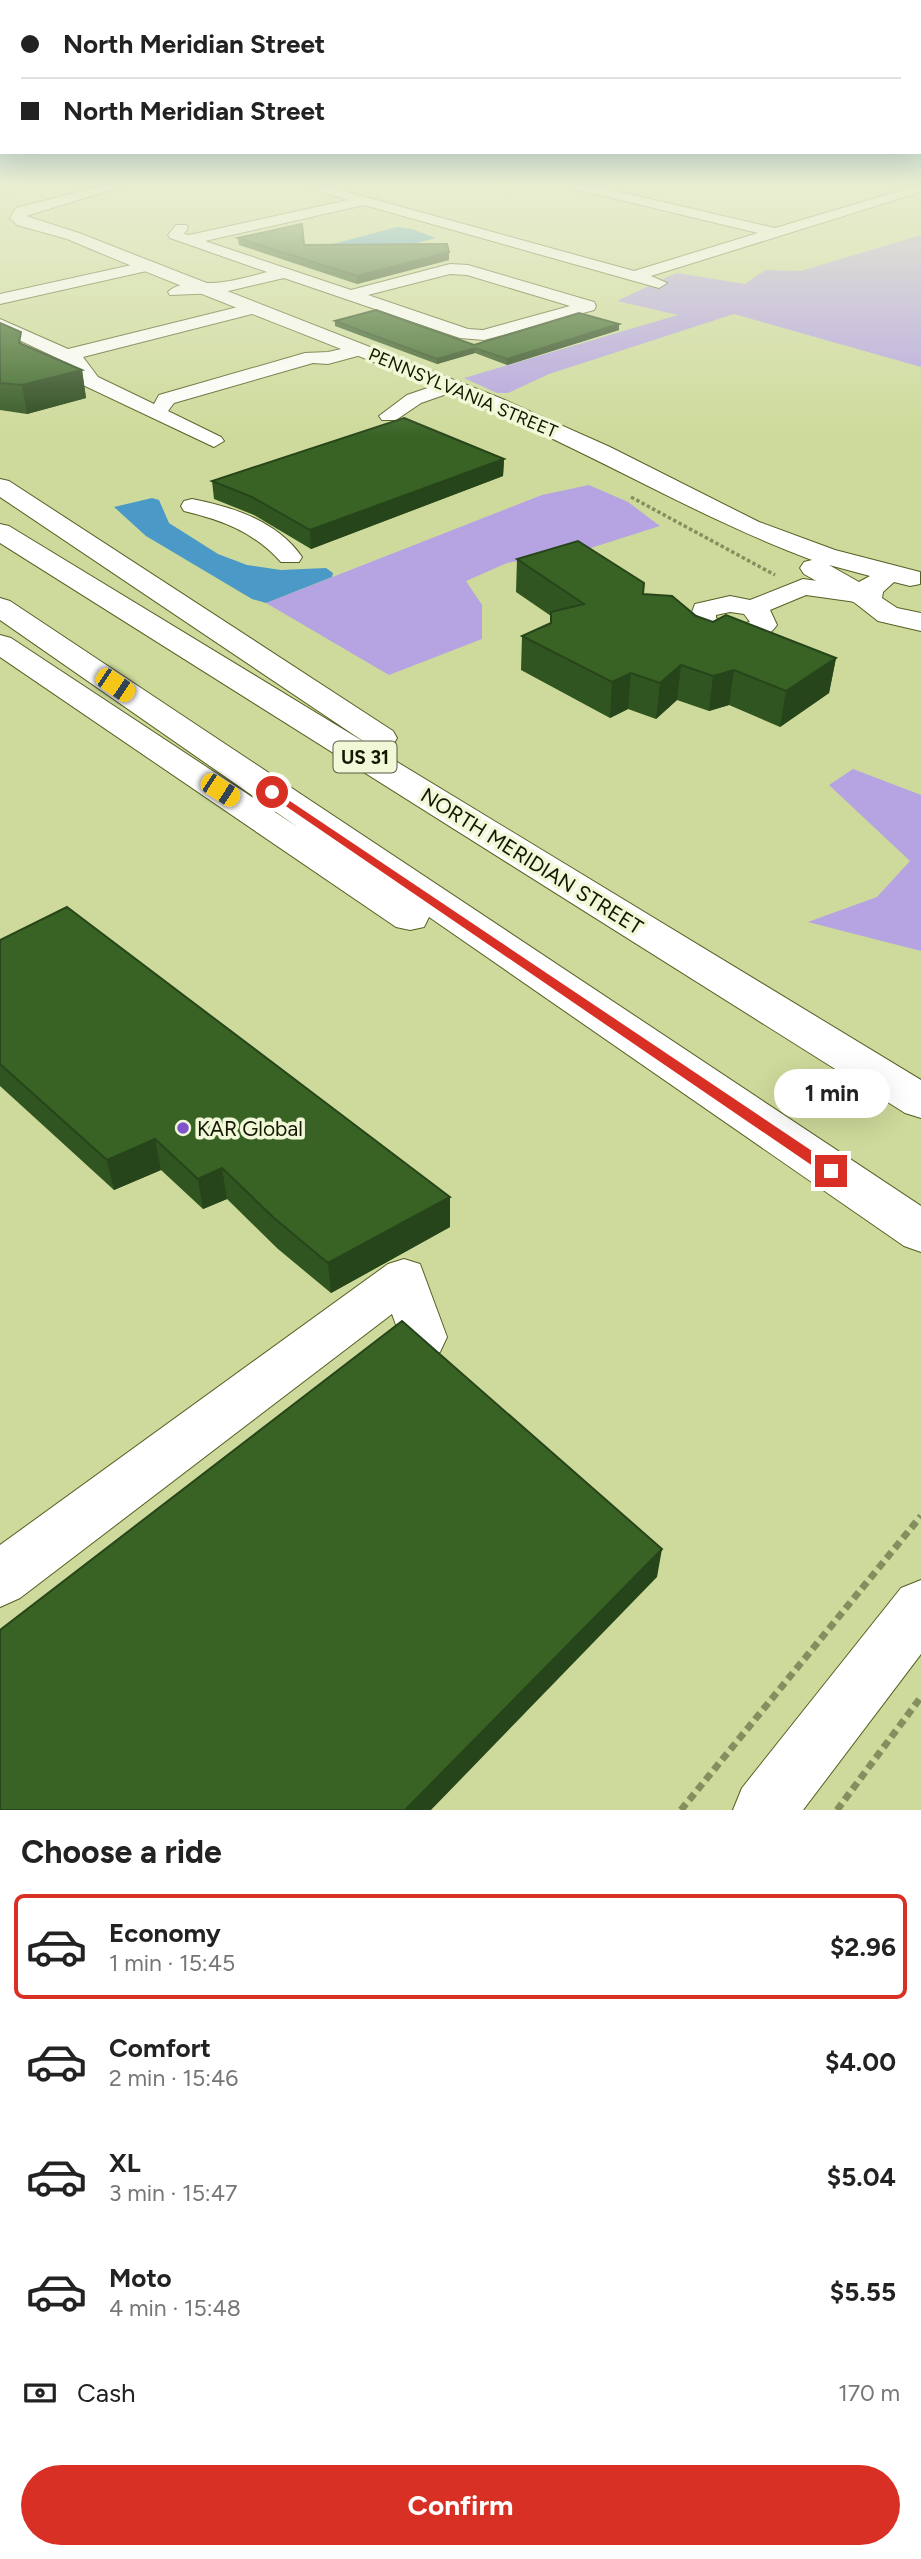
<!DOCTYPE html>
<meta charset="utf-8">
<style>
:root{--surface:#fff;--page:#f2f2f2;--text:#222;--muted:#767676;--line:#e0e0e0;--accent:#d93025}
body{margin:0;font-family:Figtree,sans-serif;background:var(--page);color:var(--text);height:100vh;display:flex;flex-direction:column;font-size:26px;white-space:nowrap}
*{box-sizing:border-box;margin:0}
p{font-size:23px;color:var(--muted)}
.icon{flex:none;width:38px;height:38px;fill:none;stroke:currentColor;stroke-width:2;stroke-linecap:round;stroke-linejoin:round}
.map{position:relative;height:1810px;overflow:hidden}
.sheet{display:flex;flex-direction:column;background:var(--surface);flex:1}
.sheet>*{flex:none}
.hud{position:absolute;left:0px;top:0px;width:922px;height:154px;box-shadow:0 7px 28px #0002;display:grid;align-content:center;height:154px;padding:0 21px;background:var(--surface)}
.end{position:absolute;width:32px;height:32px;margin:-16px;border:9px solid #d93025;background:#fff;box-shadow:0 0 0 4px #fff}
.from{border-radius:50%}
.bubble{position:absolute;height:49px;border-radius:24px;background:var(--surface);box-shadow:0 7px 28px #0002;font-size:23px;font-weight:700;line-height:49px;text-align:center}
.car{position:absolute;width:21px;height:42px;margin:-21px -10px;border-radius:9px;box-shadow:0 0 5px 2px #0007;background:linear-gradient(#f5c518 24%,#345 0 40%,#f5c518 0 76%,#345 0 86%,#f5c518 0)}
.hud b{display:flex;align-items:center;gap:24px;height:66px;font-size:26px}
.hud b+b{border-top:2px solid var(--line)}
.hud i{width:18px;height:18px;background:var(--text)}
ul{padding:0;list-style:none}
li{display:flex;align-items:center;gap:21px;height:105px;margin:0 14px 10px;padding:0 7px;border:4px solid transparent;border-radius:10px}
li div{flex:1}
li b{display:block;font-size:26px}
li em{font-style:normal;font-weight:700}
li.current{border-color:var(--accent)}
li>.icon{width:63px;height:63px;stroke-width:1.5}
h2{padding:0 21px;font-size:32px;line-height:84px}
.pay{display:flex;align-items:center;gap:18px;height:77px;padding:0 21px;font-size:26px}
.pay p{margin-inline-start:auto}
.cta{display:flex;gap:14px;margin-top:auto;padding:14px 21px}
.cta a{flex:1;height:80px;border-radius:42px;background:var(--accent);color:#fff;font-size:28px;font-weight:700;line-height:80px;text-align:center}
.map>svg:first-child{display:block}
</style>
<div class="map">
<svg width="921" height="1810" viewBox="0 0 921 1810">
<rect width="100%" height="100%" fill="#ceda9b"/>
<path fill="#b5a3e2" d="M921 235V367L734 314 549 374 508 393H497L464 378 678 315 617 301 676 273 745 284 765 270 801 271Z
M589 485 628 502 660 526 578 552 507 563 466 581 482 605V639L389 675 266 603 542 495Z
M853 769 921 795V951L808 922 877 897 910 861 829 785Z"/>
<path fill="#4b99c7" d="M397 227 412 229 436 238 326 267 295 254Z
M152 498 159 500 169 523 218 554 247 565 281 570 326 568 333 573 332 577 266 603 252 599 146 536 114 507Z"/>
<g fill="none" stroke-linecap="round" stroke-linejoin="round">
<defs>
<path id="minor" d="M302 185H322L634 271 758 233 570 188 569 185H590L775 228 919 185 921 192 651 276 667 283 659 288 364 205 205 241 351 290 450 264 468 265 594 302 596 306 594 310 484 340 460 338 284 278 220 293 170 295 168 292C181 279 206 285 223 282 238 280 253 276 267 272L170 238 168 235 176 225H186L188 228 184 234 189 235 348 200ZM450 274 467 275 570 306 483 330 468 329 368 295Z
M145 262 153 267 151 270 0 304V294Z
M250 304 256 305 258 309 256 313 83 357 98 377 154 404 159 395 305 353 328 352 359 345 368 350 365 354 328 364 313 363 174 403 168 411 221 437 224 441 214 447 83 385 72 365 0 331V319L68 349Z
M451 380 458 382 461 386 458 390 421 403 396 420H382L379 416 407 395Z
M192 499C233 507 277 521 302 557L299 562H281C254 532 222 520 184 511L181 506 184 501Z
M803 579 863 587 872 590 876 595 872 600 863 603 806 595 770 610 777 625C758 653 706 645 689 620L695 604 730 596 750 600ZM730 612 744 614 750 622 732 626 716 618V615Z
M404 1259 420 1264 447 1337 440 1352 423 1358 406 1352 392 1314 20 1598 0 1607V1545L388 1264Z
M921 1580V1654L803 1810H733L742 1788 901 1588Z"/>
<path id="major" d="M105 185H128L26 216 79 233 500 398 610 447 759 522 835 550 920 572V584L910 586 894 582 883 592 882 598 897 608 921 613V631L878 621 855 603 804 574 800 568 804 562 812 560C699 518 596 455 485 408 347 349 206 298 67 239L17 225 10 218 16 208ZM829 565 870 576 859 582Z"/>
<path id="highway" d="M0 479 9 481 393 731 397 738 393 745 381 748 369 745 921 1080V1118L905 1113 0 543V524L9 526 369 745 0 497Z
M0 598 10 601 921 1206V1252L904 1246 429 917 424 927 410 930 396 927 0 657V635L11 638 299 828 0 620Z"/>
</defs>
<use href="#minor" stroke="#555f23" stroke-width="2"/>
<use href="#major" stroke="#555f23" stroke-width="2"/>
<use href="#highway" stroke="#555f23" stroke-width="2"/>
<path stroke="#858e5f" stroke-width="2" stroke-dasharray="2.5 2" stroke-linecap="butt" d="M0 194 12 193"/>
<path stroke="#858e5f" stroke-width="3.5" stroke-dasharray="3.5 2.5" stroke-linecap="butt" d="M631 497 775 575"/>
<path stroke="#858e5f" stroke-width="7" stroke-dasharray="8 5" stroke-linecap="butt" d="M681 1810 921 1516
M837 1810 921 1697"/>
<use href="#minor" fill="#fff" fill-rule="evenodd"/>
<use href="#major" fill="#fff" fill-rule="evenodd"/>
<use href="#highway" fill="#fff" fill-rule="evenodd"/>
</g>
<path fill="#305520" d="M238 238 304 245 449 252V260L357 284 239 245Z
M335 321 474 345 619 330 507 365 475 353 437 364 335 326Z
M0 323 23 344 82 370 86 398 27 414 0 410Z
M504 459 503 476 311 549 254 515 214 499 212 481Z
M517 559 643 594 713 622 836 658 829 693 780 727 729 705 709 711 677 700 656 719 628 709 610 718 521 670 522 636 550 623 551 616 516 592Z
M0 940 450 1227 331 1293 278 1249 227 1199 203 1209 161 1170 114 1190 0 1086Z"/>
<path fill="#27451a" d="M449 252V260L357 284V276Z
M619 324V330L507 365V359Z
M475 348V353L437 364V359Z
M82 370 86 398 27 414 22 385Z
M504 459 503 476 311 549 310 530Z
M836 658 829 693 780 727 786 691Z
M681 665 677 700 656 719 660 683Z
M734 670 729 705 709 711 713 676Z
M631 673 628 709 610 718 612 682Z
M155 1139 161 1170 114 1190 107 1160Z
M222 1168 227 1199 203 1209 198 1179Z
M450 1197V1227L331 1293 328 1263Z
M662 1549 657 1577 431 1810H405Z"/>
<path fill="#386325" stroke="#27451a" stroke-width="2" d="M302 224 304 245 447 244 449 252 357 276 238 238Z
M376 310 474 345 579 313 619 324 507 359 475 348 437 359 335 321Z
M0 323 21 332 19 343 82 370 22 385 0 383Z
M404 418 504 459 310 530 252 497 212 481Z
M578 541 644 583 643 594 672 596 696 616 713 622 726 615 836 658 786 691 734 670 713 676 681 665 660 683 631 673 612 682 522 636 551 623V612L584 604 517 559Z
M67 907 450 1197 328 1263 274 1218 222 1168 198 1179 155 1139 107 1160 0 1064V940Z
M402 1321 662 1549 405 1810H0V1630Z"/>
<linearGradient id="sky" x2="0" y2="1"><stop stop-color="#69a9db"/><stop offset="0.42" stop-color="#e9eed2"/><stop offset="1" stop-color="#e9eed2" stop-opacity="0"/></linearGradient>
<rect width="921" height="438" fill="url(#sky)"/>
<path fill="#d93025" d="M272 789 836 1167V1175H826L268 794V790Z"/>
<circle fill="#8154cd" stroke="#f1f8d8" stroke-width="2.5" cx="183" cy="1128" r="7"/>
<g text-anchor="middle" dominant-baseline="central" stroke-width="7" stroke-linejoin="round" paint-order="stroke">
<g font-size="18" fill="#141802" stroke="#f1f8d8">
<text transform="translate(463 393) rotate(23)">PENNSYLVANIA STREET</text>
</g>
<rect fill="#f1f8d8" stroke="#565b42" stroke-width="2" x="333.5" y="741.5" width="63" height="31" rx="5"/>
<g font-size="19" font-weight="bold" fill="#141802">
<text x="365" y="757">US 31</text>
</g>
<g font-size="21" fill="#141802" stroke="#f1f8d8">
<text transform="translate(532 861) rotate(32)">NORTH MERIDIAN STREET</text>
</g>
<g font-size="21" fill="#141802" stroke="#f1f8d8" text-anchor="start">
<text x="197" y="1128">KAR Global</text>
</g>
</g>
</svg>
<i class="end from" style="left:272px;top:792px"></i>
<i class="end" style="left:831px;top:1171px"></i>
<div class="bubble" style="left:774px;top:1069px;width:116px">1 min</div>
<i class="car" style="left:115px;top:685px;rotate:124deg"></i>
<i class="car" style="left:220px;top:790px;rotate:123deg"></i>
<div class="hud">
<b><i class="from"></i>North Meridian Street</b>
<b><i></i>North Meridian Street</b>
</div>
</div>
<section class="sheet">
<h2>Choose a ride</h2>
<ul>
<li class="current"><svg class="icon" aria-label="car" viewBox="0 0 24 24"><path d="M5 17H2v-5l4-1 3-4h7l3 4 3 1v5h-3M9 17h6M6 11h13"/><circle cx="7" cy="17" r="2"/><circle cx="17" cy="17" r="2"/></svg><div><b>Economy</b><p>1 min · 15:45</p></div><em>$2.96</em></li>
<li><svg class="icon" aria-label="car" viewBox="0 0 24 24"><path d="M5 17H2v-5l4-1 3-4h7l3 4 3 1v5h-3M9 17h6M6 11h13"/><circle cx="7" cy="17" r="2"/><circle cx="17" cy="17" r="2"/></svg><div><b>Comfort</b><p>2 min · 15:46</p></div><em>$4.00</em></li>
<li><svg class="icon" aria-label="car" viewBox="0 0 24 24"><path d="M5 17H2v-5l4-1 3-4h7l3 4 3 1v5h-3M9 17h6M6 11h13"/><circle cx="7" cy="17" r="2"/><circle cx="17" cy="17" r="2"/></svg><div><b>XL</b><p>3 min · 15:47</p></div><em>$5.04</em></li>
<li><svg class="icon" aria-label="car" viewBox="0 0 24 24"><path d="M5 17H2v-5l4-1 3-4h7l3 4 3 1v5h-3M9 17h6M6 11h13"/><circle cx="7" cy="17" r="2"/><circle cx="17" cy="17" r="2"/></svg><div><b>Moto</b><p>4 min · 15:48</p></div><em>$5.55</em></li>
</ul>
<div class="pay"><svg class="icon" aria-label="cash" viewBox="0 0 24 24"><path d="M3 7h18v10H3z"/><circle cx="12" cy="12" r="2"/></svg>Cash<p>170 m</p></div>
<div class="cta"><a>Confirm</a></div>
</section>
